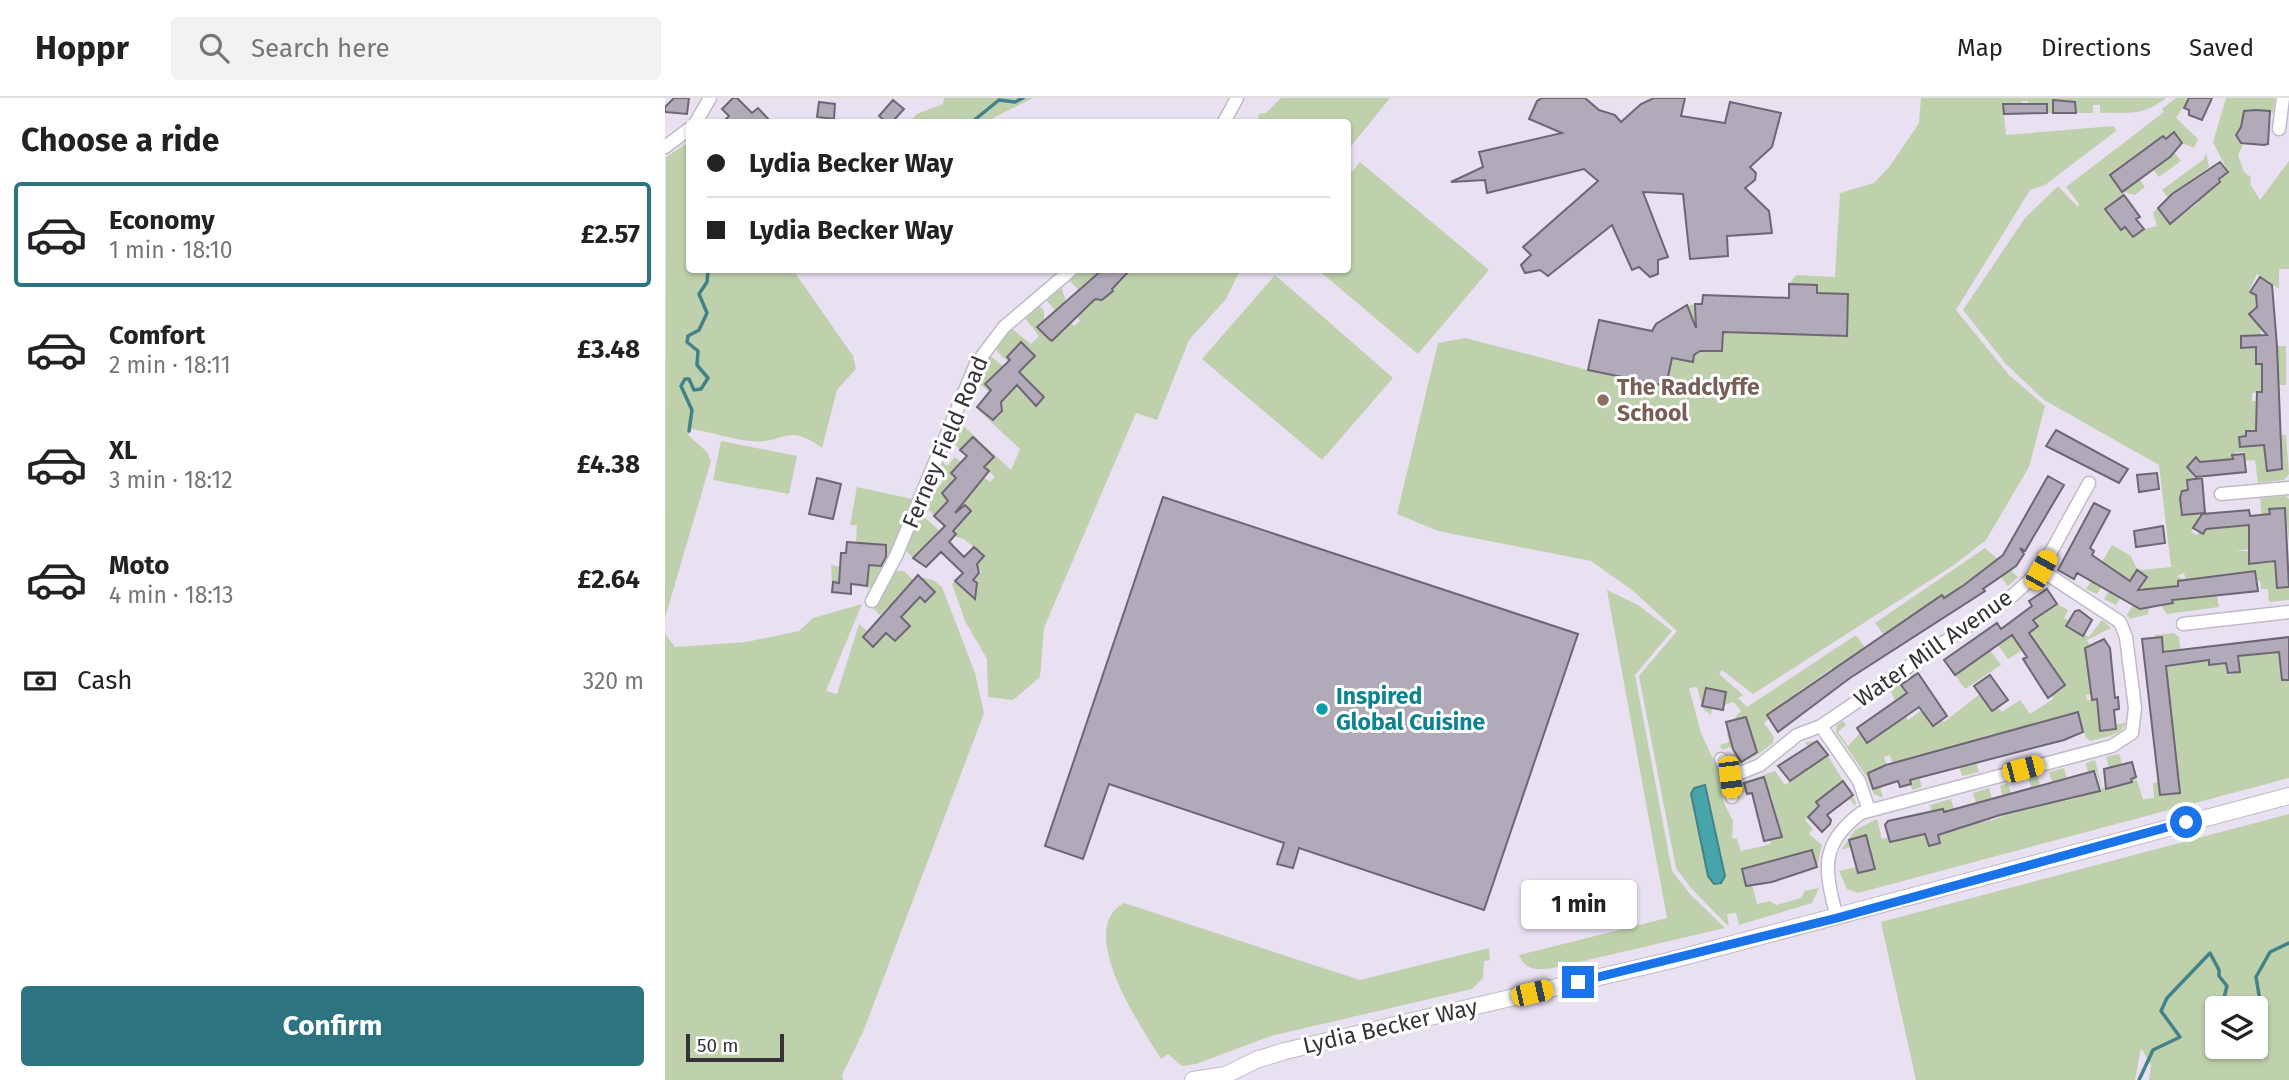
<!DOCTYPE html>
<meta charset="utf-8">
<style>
:root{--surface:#fff;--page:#f2f2f2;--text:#222;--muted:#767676;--line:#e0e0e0;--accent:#2d7480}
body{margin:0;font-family:"Fira Sans",sans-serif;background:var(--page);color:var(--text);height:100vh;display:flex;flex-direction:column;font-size:26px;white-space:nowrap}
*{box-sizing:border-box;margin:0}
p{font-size:23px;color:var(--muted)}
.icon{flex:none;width:38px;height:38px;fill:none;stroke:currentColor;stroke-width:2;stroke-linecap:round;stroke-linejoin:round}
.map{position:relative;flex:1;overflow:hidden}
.details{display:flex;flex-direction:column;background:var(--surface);width:665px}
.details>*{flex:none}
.guide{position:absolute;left:21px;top:21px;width:665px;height:154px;border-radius:7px;box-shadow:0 2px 5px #0004;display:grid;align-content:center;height:154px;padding:0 21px;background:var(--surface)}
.controls{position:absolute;left:1540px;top:898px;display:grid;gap:14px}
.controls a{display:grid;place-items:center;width:63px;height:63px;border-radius:7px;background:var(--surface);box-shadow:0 2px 5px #0004;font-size:35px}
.scale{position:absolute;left:21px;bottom:18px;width:98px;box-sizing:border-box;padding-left:7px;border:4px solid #363239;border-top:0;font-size:19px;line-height:24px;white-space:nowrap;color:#363239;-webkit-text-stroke:5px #fff;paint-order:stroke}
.end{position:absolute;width:32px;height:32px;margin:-16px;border:9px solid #1a73e8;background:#fff;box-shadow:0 0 0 4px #fff}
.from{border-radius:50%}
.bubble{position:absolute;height:49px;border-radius:7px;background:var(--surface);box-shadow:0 2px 5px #0004;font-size:23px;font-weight:700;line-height:49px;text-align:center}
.car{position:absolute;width:21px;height:42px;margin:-21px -10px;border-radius:9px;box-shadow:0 0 5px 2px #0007;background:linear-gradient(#f5c518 24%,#345 0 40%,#f5c518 0 76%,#345 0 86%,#f5c518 0)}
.guide b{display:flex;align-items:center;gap:24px;height:66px;font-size:26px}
.guide b+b{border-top:2px solid var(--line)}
.guide i{width:18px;height:18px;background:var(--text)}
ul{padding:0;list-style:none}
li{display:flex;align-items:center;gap:21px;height:105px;margin:0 14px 10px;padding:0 7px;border:4px solid transparent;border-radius:7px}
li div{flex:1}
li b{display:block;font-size:26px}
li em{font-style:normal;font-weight:700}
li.selected{border-color:var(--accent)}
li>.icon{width:63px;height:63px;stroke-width:1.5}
h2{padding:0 21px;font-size:32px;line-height:84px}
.pay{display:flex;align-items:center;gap:18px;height:77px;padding:0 21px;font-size:26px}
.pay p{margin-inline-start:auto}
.primary-button{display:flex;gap:14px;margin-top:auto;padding:14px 21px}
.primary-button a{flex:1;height:80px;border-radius:7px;background:var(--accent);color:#fff;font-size:28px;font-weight:700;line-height:80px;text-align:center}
header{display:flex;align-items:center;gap:42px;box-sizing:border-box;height:98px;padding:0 35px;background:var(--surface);border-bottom:2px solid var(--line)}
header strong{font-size:33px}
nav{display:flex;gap:38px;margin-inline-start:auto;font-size:24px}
.search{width:490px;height:63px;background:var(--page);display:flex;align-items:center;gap:18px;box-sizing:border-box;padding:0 24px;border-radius:7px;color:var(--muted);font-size:26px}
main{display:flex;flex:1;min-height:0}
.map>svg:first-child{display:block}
</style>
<header>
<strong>Hoppr</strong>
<div class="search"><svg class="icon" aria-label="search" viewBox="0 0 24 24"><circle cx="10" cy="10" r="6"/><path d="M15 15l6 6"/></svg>Search here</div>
<nav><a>Map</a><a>Directions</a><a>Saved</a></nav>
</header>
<main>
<section class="details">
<h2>Choose a ride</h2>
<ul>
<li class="selected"><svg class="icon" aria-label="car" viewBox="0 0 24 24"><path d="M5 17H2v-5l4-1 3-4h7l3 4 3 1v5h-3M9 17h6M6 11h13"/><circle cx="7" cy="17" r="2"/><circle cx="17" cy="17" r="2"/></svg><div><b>Economy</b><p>1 min · 18:10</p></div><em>£2.57</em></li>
<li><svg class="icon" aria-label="car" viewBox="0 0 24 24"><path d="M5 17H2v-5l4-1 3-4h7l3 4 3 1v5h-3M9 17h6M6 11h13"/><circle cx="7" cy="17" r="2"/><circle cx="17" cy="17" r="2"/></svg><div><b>Comfort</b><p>2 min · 18:11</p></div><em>£3.48</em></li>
<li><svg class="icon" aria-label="car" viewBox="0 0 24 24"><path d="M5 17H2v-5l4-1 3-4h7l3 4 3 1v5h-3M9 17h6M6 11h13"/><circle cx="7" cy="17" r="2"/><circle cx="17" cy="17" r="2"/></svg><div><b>XL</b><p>3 min · 18:12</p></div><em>£4.38</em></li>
<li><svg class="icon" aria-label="car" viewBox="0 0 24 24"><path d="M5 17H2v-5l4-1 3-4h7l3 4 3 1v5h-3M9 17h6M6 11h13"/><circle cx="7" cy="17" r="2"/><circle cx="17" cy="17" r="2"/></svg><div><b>Moto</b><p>4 min · 18:13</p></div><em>£2.64</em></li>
</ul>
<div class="pay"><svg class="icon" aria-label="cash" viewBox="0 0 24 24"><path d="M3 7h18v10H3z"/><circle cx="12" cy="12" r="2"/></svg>Cash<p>320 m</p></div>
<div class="primary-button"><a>Confirm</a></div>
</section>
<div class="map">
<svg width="1624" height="982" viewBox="0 0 1624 982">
<rect width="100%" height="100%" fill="#e9e0f1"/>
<path fill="#bfd1ac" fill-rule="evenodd" d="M279 0H368L320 24H244L252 16 278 6Z
M616 0H725L683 52 682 24H592L594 16 601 15Z
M1256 0H1501C1476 19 1465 14 1435 15V7H1428V15H1411L1410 4H1402L1400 15V2H1388V15H1364L1363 3H1357V16L1346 17 1345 6H1338L1341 37 1449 28 1451 33 1380 87 1365 92 1291 212 1344 277 1380 308 1364 369 1321 442 1289 467 1088 596 1057 572 1054 576 1078 597 1073 600 1082 609 1191 537 1205 556 1172 577 1167 570 1130 596 1134 603 1120 605 1102 617 1104 620 1099 625 1109 639 1108 645C1097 653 1088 662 1074 665L1065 658 1070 655 1077 664 1093 654 1088 644C1078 643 1065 649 1057 652L1055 647 1064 644 1062 635 1081 619 1068 622 1076 613 1068 604 1059 607 1061 594 1041 590 1037 608 1047 610 1046 617 1038 611 1032 589 1024 590 1036 635 1054 674 1059 705 1068 723 1067 740 1072 741 1076 753 1106 746 1105 742 1117 738 1106 697 1098 699 1102 690 1099 679 1080 685 1082 694 1076 695V686L1079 684 1110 673 1120 687 1151 660 1154 663 1162 657 1152 643 1143 649 1140 644 1154 643 1191 704 1190 708 1184 700 1188 696 1177 683 1170 688 1173 693 1169 706 1160 696 1151 704 1161 714 1153 709 1140 722 1148 731 1144 736 1157 747 1152 769 1147 752 1077 772 1081 788 1087 787 1092 806 1105 803 1111 807 1136 800 1140 793 1154 790 1147 805 1074 827 1071 815 1062 816 1064 829 1026 790 1011 770 974 578 1012 533 967 492 926 463 773 433 732 416 773 245 800 240 923 272 934 222 987 233C996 218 1020 205 1037 206L1038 197 1123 200 1124 186 1131 177 1170 179 1175 95 1209 85 1225 68 1254 25Z
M1511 0H1524L1511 20 1533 41 1529 50 1517 45 1509 35 1501 41 1498 38 1497 64 1509 54 1516 63 1494 79 1484 66 1463 63 1445 77 1473 80 1480 89 1470 97 1459 94 1458 98 1440 111 1455 132 1460 129 1468 139 1479 131 1492 128 1488 114 1494 110 1506 126 1533 105 1520 87 1503 100 1497 92 1539 61 1541 54 1544 69 1525 83 1536 98 1563 74 1548 44 1561 0H1610L1608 16 1605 13H1579V31H1574L1571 36 1579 45 1573 57 1579 74 1586 79 1585 86 1595 102 1624 63V171H1614V191L1592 176 1584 193 1593 195 1592 213 1586 215V218L1595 221 1596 238H1576V243L1591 248V265L1597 266V283H1612V248H1621V287H1597V294L1587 295V303H1593L1591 333 1581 334V338L1598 337 1602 373 1616 371 1613 337H1621L1624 376 1619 382 1593 385 1590 362 1580 363 1579 354H1570L1568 361 1538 367 1531 359 1522 369 1530 381 1522 382 1523 392 1515 401 1517 417 1533 416 1534 422 1526 434 1531 437 1543 427H1586V451L1570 453H1583L1584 464 1598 429 1595 400 1621 398 1624 401V443L1620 410 1604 412 1607 447 1622 446 1623 454 1609 456 1612 490 1624 489V502L1604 504 1603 491H1596L1595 483C1564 480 1553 469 1522 487L1519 475 1512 478 1519 482 1513 485 1515 501 1552 497 1554 509 1502 516 1495 506 1508 505 1506 489 1494 490 1484 508 1483 516 1465 521 1462 517 1468 507 1476 511 1485 495 1475 489 1481 479 1472 473 1465 483 1456 477 1455 500 1451 507 1439 501 1447 488V469L1439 465 1428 483 1437 489 1432 496 1421 491 1447 447 1466 458 1471 469 1476 472 1506 469 1494 367 1379 302 1341 266 1298 212 1360 120 1393 88 1413 109 1414 106 1401 89 1499 14 1497 11Z
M24 44V172H128L188 258 191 271 172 292 157 350C120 323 120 347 85 343 65 341 46 334 26 331L23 337 42 354 46 363 0 520 1 59Z
M695 64 824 172 753 256 653 172H682L683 78Z
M415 172H437L416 190 427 204 432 200 437 202 448 193 444 187 450 188 459 180 462 172H575L561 201 524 242 492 322 471 315 379 530 375 579 348 602 323 599 322 561 300 523 287 486 290 483 307 496 312 486 308 482 317 474 301 456 313 465 319 458 299 441 289 438 288 433 297 422 276 411 269 418 258 404 263 391 269 395 278 383 269 376 274 361 282 368 290 359 296 364 286 376 305 393 318 379 325 384 330 379 314 364 328 359 308 339 295 352 284 338 291 321 346 372 355 351 312 311 328 322 336 313 334 310 338 306 309 281 323 256 338 268 321 286 347 283 371 307 379 300 328 249 346 230 366 246 374 238 359 219 373 206 379 213V222L372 230 388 243 392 238 389 234 393 230 397 233 402 228 380 200 396 187 401 204 393 212 409 228 415 223 412 219 426 205 403 181Z
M610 177 728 280 657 362 537 261Z
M56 343 132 358 124 396 48 382Z
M192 389 247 401 220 468 208 488 202 491 203 476 180 485 167 484 166 467 184 470 185 466 220 467 221 447 191 445 192 427H185Z
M254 414 289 446 285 449 271 436 248 460 242 454 241 445Z
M1320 450 1353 479 1343 488 1336 479 1340 475 1330 463 1314 474 1318 480C1303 479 1290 492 1282 504L1277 497 1219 537 1210 525Z
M232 473H239L248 482 229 502 241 514 255 499 260 504 255 479 268 482 277 489 310 575 319 615 198 934 177 977 178 982H0V536L10 549 81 544 134 533 148 520 197 506 161 593 172 596 194 526 203 534 198 539 208 549 217 539 218 532 230 543 245 528 224 508 215 517 208 510 223 482Z
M942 492 973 507 1007 533 970 577 1007 773 1025 796 1060 830 893 869C877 872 861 875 854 857L1002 820Z
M1392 506 1403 512 1399 520 1404 523 1401 529 1424 539 1437 522 1446 530 1422 542 1425 548 1420 550 1433 595 1421 597 1422 602 1434 601 1449 612 1437 615 1434 621 1435 633 1451 631V626L1461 625C1456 638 1439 639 1426 643L1421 640 1414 619 1354 634 1352 630 1341 633 1342 638 1329 641 1327 636 1318 639 1311 664 1314 674 1297 678 1294 668 1302 666 1296 646 1285 649V654L1280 655 1278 650 1266 654 1267 659 1241 661 1246 681 1254 679 1257 689 1247 692 1241 668 1229 671 1225 657 1219 659 1223 671 1203 676 1207 691 1215 689 1218 700 1209 696 1200 676 1171 634 1172 627 1178 623 1181 627 1173 634 1183 648 1195 635 1202 645 1239 619 1225 592 1235 585 1248 605 1237 613 1243 622 1257 612 1279 624 1315 596 1327 613 1333 609 1337 614 1355 602 1365 616 1388 601 1387 597 1400 587 1388 570 1389 567H1386L1374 550 1365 556 1358 552 1343 561 1333 547 1344 533 1352 543 1374 528 1368 518Z
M1509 535 1514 539 1517 566 1544 562 1545 567 1562 565 1563 577 1575 574 1573 558 1614 551 1616 571 1624 570V680L1193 795 1182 791 1174 773 1191 769 1193 775 1210 771 1201 737 1185 742 1186 749 1176 752 1190 732 1212 721 1217 741 1223 739 1225 744 1243 739 1248 732 1250 738 1261 735 1265 748 1275 745 1272 732 1283 729 1278 711 1267 714 1265 707 1286 701 1289 711 1281 714 1287 733 1298 730 1297 726 1323 723 1318 704 1311 705 1308 695 1324 690 1327 701 1320 703 1326 723 1342 716 1335 688 1343 685 1346 696 1339 699 1343 715 1353 713V709L1367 691 1363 680 1372 677 1380 704 1397 703 1392 683 1387 684 1384 674 1399 670 1402 681 1394 684 1400 703 1411 700 1410 695 1437 692 1431 673 1423 674 1421 665 1430 662 1437 690 1455 687 1450 668 1444 669 1441 659 1454 656 1457 665 1451 668 1456 687 1466 685V681L1471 679 1478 701 1489 700 1488 685 1494 684 1495 697 1515 695 1497 539 1491 540 1490 537Z
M1325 552 1336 567 1300 591 1290 577Z
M1624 716V982H1484L1486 967 1476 950 1470 982H1251L1216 824ZM1552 910H1591V948H1552Z
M459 805 695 882 824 850 825 862 819 863 818 880 807 891 606 938 531 966 517 968 503 956 496 961C477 930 409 832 459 805Z"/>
<path fill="#47a4ab" stroke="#428289" stroke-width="2" d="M1040 687 1060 778 1056 785 1049 786 1043 778 1026 696 1029 690Z"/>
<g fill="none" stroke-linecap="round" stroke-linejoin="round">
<path stroke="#428289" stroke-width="3.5" d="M307 24 334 2 350 4 358 0
M24 333 27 312 16 288 20 281H24L29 292 36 291 43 280 32 267 33 253 22 244 23 238 34 232 42 215 34 196 42 184 43 172
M1591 917 1595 903 1591 879 1605 854 1624 845
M1474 982 1488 952 1515 939 1496 913 1502 900 1545 855 1554 872V878L1562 888 1559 900 1562 910"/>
</g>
<path fill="#b2a9b9" stroke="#6e6675" stroke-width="2" d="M9 0H24L22 16 0 14V9Z
M68 0H72L87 15 93 10 106 24H58L64 18 57 11Z
M877 0H920L934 12 950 17 956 24 976 6 989 0H1020L1016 18 1060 25 1065 4 1116 15 1107 49 1085 69 1091 75 1090 82 1080 90 1104 113 1107 135 1062 138 1063 158 1025 161 1018 96 978 94 1003 159 993 162V176L985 179 974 169 967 172 947 127 883 178 875 172 860 175 856 167 866 157 858 149 933 83 919 71 822 95 820 82 786 84 818 69 814 54 897 35 864 21 872 3Z
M1524 0H1547L1537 22 1524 17V12L1519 10Z
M228 2 239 11 227 24H221L214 18Z
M1388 2 1410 4 1411 15H1388Z
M154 4 170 6 169 21 152 19Z
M1338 6H1382V15L1339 16Z
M1590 12 1605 13 1603 46 1599 47 1576 45 1571 37 1576 29 1579 13Z
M1509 34 1517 45 1505 59 1457 94 1445 77 1498 38 1501 41Z
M1555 64 1563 74 1554 81 1555 84 1505 126 1493 110 1507 96Z
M1459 97 1475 119 1471 121 1479 131 1468 139 1460 129 1456 132 1440 111Z
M437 172H465L447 191 448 193 437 202 430 201 387 243 383 240 372 229Z
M1595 179 1607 187 1612 248 1617 371 1602 373 1599 347 1575 349 1574 339 1581 338V333H1591L1592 294H1597V266H1591V249L1576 250V238L1602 237 1584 216 1592 209 1591 197 1585 194Z
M1124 186 1152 187V195L1183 196 1182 238 1058 234 1057 253H1035L1029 257 1028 264 1007 260 1001 288 923 272 934 222 987 233 991 226 1022 207 1031 230 1030 206H1037L1038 197 1124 200Z
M356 244 370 258 354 274 379 299 371 308 352 287 336 304 337 313 328 322 312 309 326 292 320 286 345 262 342 259Z
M1391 332 1463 371 1454 385 1381 348Z
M308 339 329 359 319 369 324 373 290 415 300 407 306 413 288 433 291 436 284 444 299 459 309 449 319 458 312 466 314 475 308 482 312 485 310 501 290 483 298 475 276 454 261 469 248 460 280 428 269 418 283 403 277 395 291 380 286 375 302 358 295 352Z
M1579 356 1581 374 1531 379 1522 369 1531 359 1535 364 1568 361 1567 357Z
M1492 375 1494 391 1474 394 1472 377Z
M1383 378 1399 387 1360 453 1355 450 1359 456 1351 468 1318 491 1320 493 1185 580 1113 634 1102 617 1277 497 1279 500 1299 487 1338 457Z
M152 380 176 386 168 421 144 416Z
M1537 380 1540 415 1517 417 1515 400 1517 393 1523 392 1522 382Z
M498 399 913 536 819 812 634 750 628 770 612 766 619 745 444 686 418 761 380 748Z
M1429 405 1445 413 1425 450 1429 453 1427 457 1465 483 1472 472 1482 479 1473 492 1513 488V483L1590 473 1593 493 1507 502 1508 505 1475 511 1412 475 1409 481 1393 472Z
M1620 410 1624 489 1612 490 1610 463 1584 466V427L1541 431 1538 436 1528 430 1537 416 1584 412 1585 418 1605 416 1604 411Z
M1498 428 1500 445 1471 449 1469 433Z
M182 444 221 447V459L216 468 204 467 202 488 186 486V496L167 494 168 484 174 485 176 455H181Z
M253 477 270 494 260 504 255 499 236 519 245 528 230 543 221 535 208 549 198 539Z
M1382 491 1392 506 1368 522 1373 528 1364 535 1400 587 1383 600 1358 561 1362 559 1347 537 1290 577 1279 562 1332 525 1336 531 1367 508 1364 503Z
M1414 512 1427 522 1418 538 1401 528 1410 513Z
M1497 539 1498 554 1624 539V582H1617L1614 554 1573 558 1575 574 1563 575 1561 565 1544 567V562L1501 568 1515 695 1495 697 1477 541Z
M1439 541 1445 550 1450 600 1453 599 1454 611 1449 612 1451 631 1435 633 1432 601 1427 602 1420 550Z
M1253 575 1282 618 1268 628 1254 609 1202 645 1192 630 1242 595 1236 587Z
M1325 577 1343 602 1327 613 1309 588Z
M1041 590 1061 594 1058 612 1037 608Z
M1413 614 1418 634 1399 642 1245 682 1246 686 1235 689 1233 683 1208 691 1203 675 1221 667Z
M1081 619 1092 654 1076 664 1068 651 1061 624Z
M1152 643 1163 657 1125 683 1113 668Z
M1467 664 1471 679 1466 681 1467 684 1441 691 1439 671Z
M1429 673 1435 693 1335 717 1273 737 1275 745 1264 748 1260 736 1225 744 1220 727 1223 723 1278 711 1279 714Z
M1099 679 1117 739 1099 743 1087 695 1082 696 1079 685Z
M1178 683 1188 697 1162 717 1166 722 1165 726 1157 734 1143 719 1154 708 1151 704Z
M1201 737 1210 771 1193 775 1184 742Z
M1147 752 1152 769 1107 784 1081 788 1077 771Z"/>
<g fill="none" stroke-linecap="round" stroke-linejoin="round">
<defs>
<path id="minor" d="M31 24 45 0
M559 24 572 0
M1614 31 1618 0
M0 49 24 31
M1556 396 1624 390
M207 503 231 458 311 266 339 229 406 172
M1518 526 1624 514
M1156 628 1194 683 1204 712
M1056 661 1065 679 1067 699
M1065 679 1095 667 1132 637 1156 628 1347 498 1376 472 1424 385
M1172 820C1160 773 1153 747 1196 715L1447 648 1467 635 1470 610 1461 539 1455 524 1376 472"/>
<path id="tertiary" d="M528 982 561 977 591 962 620 953 1007 862 1624 698"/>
</defs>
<use href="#minor" stroke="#c2b9c9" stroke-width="15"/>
<use href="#tertiary" stroke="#c2b9c9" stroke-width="18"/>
<use href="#minor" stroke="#fff" stroke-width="12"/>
<use href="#tertiary" stroke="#fff" stroke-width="16"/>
</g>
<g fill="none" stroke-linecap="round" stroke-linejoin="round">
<path stroke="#1a73e8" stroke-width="9" d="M913 884 1172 820 1521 724"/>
</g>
<circle fill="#8d6e63" stroke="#fff" stroke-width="2.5" cx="938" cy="302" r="7"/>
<circle fill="#0f9aa8" stroke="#fff" stroke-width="2.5" cx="657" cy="611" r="7"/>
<g text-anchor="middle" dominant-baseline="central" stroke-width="6" stroke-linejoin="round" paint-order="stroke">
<g font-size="23" font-weight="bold" fill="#785e54" stroke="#fff" text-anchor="start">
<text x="952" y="289">The Radclyffe<tspan x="952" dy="26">School</tspan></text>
</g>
<g font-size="23" fill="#363239" stroke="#fff">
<text transform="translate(280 344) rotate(-67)">Ferney Field Road</text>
<text transform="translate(1268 550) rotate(-35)">Water Mill Avenue</text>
<text transform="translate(725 928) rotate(-13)">Lydia Becker Way</text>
</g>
<g font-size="23" font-weight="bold" fill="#0d838f" stroke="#fff" text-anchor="start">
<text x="671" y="598">Inspired<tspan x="671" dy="26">Global Cuisine</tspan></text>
</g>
</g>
</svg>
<div class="controls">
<a><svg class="icon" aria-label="layers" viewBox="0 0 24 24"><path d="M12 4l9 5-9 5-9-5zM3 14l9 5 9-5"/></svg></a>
</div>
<div class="scale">50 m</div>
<i class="end from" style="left:1521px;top:724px"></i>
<i class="end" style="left:913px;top:884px"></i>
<div class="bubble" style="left:856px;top:782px;width:116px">1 min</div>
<i class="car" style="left:1376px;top:472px;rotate:29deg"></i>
<i class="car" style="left:1358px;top:671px;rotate:75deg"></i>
<i class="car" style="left:1065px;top:679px;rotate:173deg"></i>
<i class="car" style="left:867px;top:895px;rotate:77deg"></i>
<div class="guide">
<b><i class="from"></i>Lydia Becker Way</b>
<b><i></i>Lydia Becker Way</b>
</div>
</div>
</main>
